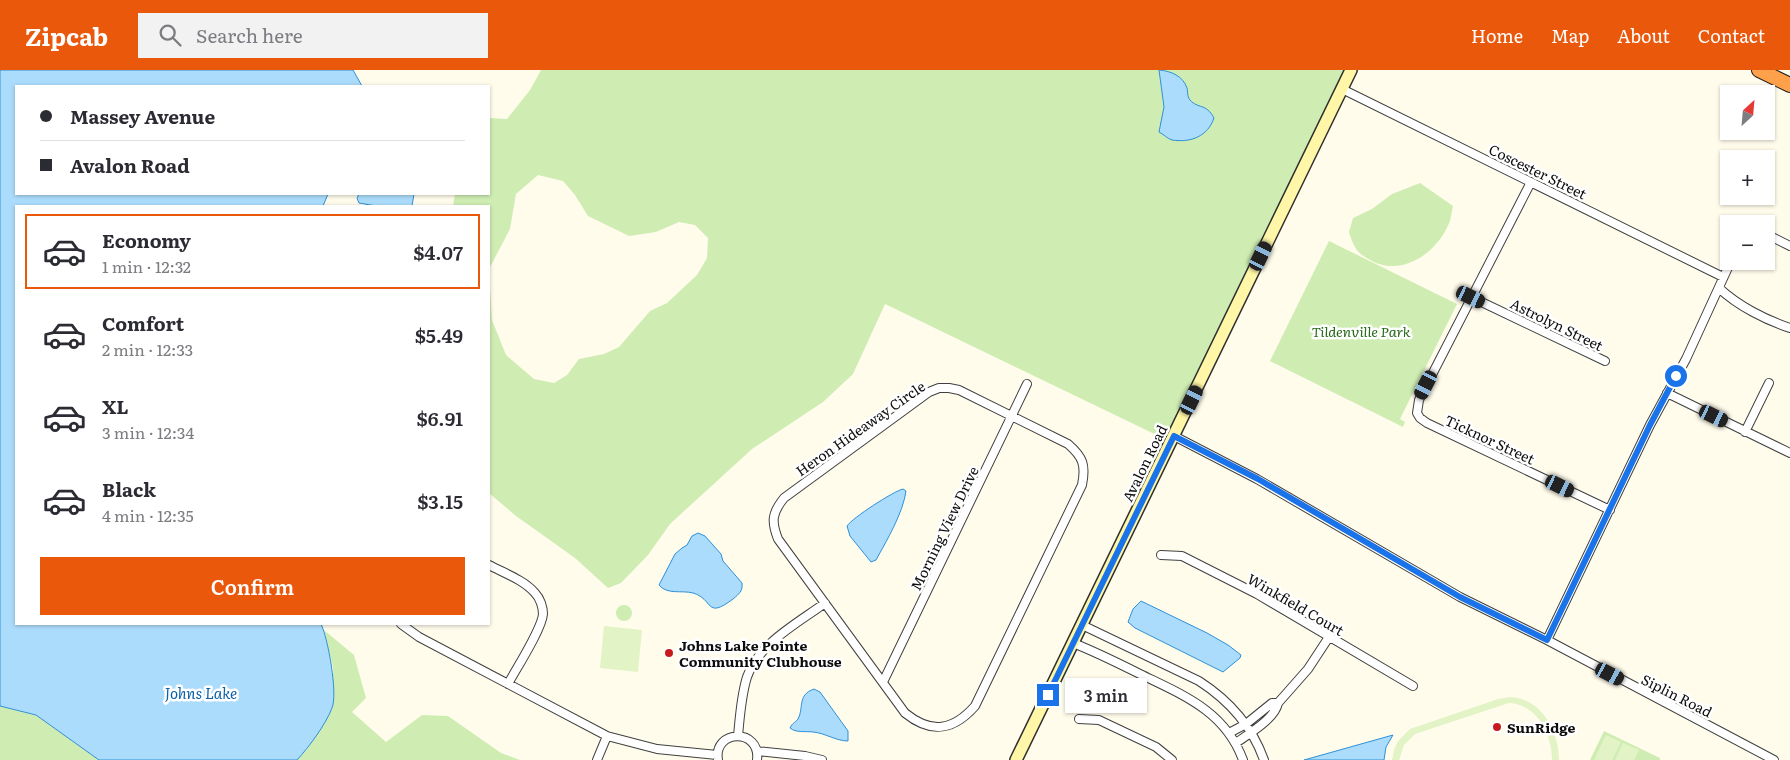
<!DOCTYPE html>
<meta charset="utf-8">
<style>
:root{--surface:#fff;--page:#f2f2f3;--text:#2b2b33;--muted:#7c7c81;--line:#e1e1e2;--accent:#ea580c}
body{margin:0;font-family:Literata,serif;background:var(--page);color:var(--text);height:100vh;display:flex;flex-direction:column;font-size:19px;white-space:nowrap}
*{box-sizing:border-box;margin:0}
p{font-size:16px;color:var(--muted)}
.icon{flex:none;width:28px;height:28px;fill:none;stroke:currentColor;stroke-width:2;stroke-linecap:round;stroke-linejoin:round}
.map{position:relative;flex:1;overflow:hidden}
.side{position:absolute;left:15px;top:135px;width:475px;height:420px;display:flex;flex-direction:column;background:var(--surface);border-radius:0px;box-shadow:0 1px 4px #0004}
.side>*{flex:none}
.top-card{position:absolute;left:15px;top:15px;width:475px;height:110px;border-radius:0px;box-shadow:0 1px 4px #0004;display:grid;align-content:center;height:110px;padding:0 25px;background:var(--surface)}
.needle{width:32px;rotate:26deg}
.buttons{position:absolute;left:1720px;top:15px;display:grid;gap:10px}
.buttons a{display:grid;place-items:center;width:55px;height:55px;border-radius:0px;background:var(--surface);box-shadow:0 1px 4px #0004;font-size:25px}
.end{position:absolute;width:22px;height:22px;margin:-11px;border:6px solid #1a73e8;background:#fff;box-shadow:0 0 0 2px #fff}
.from{border-radius:50%}
.bubble{position:absolute;height:35px;border-radius:0px;background:var(--surface);box-shadow:0 1px 4px #0004;font-size:16px;font-weight:600;line-height:35px;text-align:center}
.car{position:absolute;width:15px;height:30px;margin:-15px -8px;border-radius:6px;box-shadow:0 0 4px 1px #0007;background:linear-gradient(#222 24%,#8ab4d8 0 40%,#222 0 76%,#8ab4d8 0 86%,#222 0)}
.top-card b{display:flex;align-items:center;gap:18px;height:48px;font-size:19px}
.top-card b+b{border-top:1px solid var(--line)}
.top-card i{width:12px;height:12px;background:var(--text)}
ul{padding:9px 0 0;list-style:none}
li{display:flex;align-items:center;gap:15px;height:75px;margin:0 10px 8px;padding:0 15px;border:2px solid transparent;border-radius:0px}
li div{flex:1}
li b{display:block;font-size:19px}
li em{font-style:normal;font-weight:600}
li.selected{border-color:var(--accent)}
li>.icon{width:45px;height:45px;stroke-width:1.5}
.cta{display:flex;gap:10px;margin-top:auto;padding:10px 25px}
.cta a{flex:1;height:58px;border-radius:0px;background:var(--accent);color:#fff;font-size:20px;font-weight:600;line-height:58px;text-align:center}
header{display:flex;align-items:center;gap:30px;box-sizing:border-box;height:70px;padding:0 25px;background:var(--accent);color:#fff}
header strong{font-size:24px}
nav{display:flex;gap:28px;margin-inline-start:auto;font-size:18px}
.search{width:350px;height:45px;background:var(--page);display:flex;align-items:center;gap:12px;box-sizing:border-box;padding:0 18px;border-radius:0px;color:var(--muted);font-size:19px}
.map>svg:first-child{display:block}
</style>
<header>
<strong>Zipcab</strong>
<div class="search"><svg class="icon" aria-label="search" viewBox="0 0 24 24"><circle cx="10" cy="10" r="6"/><path d="M15 15l6 6"/></svg>Search here</div>
<nav><a>Home</a><a>Map</a><a>About</a><a>Contact</a></nav>
</header>
<div class="map">
<svg width="1790" height="690" viewBox="0 0 1790 690">
<rect width="100%" height="100%" fill="#fffcec"/>
<path fill="#cfedb3" fill-rule="evenodd" d="M541 0H1351L1171 372 885 234 853 304 823 332 752 379 670 454 648 485 621 513 608 518 575 488 516 446 489 423V136H453L455 124H489V48L507 49 530 20ZM538 105 563 111 575 125 588 146 629 166 656 162 679 152 695 155 708 168 707 188 697 205 667 233 650 241 619 277 604 284 579 289 567 305 554 313 534 309 506 285 492 250 489 199 510 159 516 124Z
M1420 113 1453 136C1452 141 1451 146 1450 151 1439 180 1407 205 1376 193 1370 190 1360 185 1357 180 1353 175 1351 168 1349 162L1353 148 1372 139 1392 124Z
M1329 171 1457 234 1400 349 1405 352 1403 357 1270 291Z
M616 543a8 8 0 1 1 16 0a8 8 0 1 1-16 0Z
M324 560 354 585 366 628 352 642 386 672 422 645 448 646 501 683 520 690H297L308 678 333 637V598Z
M0 636 36 645 99 690H0Z
M1604 661 1660 688V690H1590Z"/>
<path fill="#e2f3c5" d="M604 556 642 560 638 602 600 598Z
M1511 627C1542 629 1559 662 1559 690H1552C1552 665 1537 634 1509 633L1415 664 1404 675 1399 690H1392L1394 680 1398 671 1410 659 1498 629Z
M1606 665 1621 672 1612 690H1594Z
M1623 673 1639 680 1634 690H1615Z"/>
<path fill="#acdcfb" stroke="#2e90d8" d="M0 0H353L362 16H16V124H328L323 136H16V554H321C328 568 338 624 332 638 326 654 309 677 297 690H99L36 645 0 636Z
M1159 0C1171 1 1183 6 1187 18 1188 22 1187 26 1190 30 1198 39 1206 33 1214 48 1208 66 1191 73 1172 70 1168 69 1163 64 1159 62L1164 37Z
M359 124H414L412 136H376L359 133 357 128Z
M903 419 906 421C903 443 887 470 876 490L871 492 850 466 847 456C852 448 894 421 903 419Z
M698 463 705 466 721 484 723 491 742 513C743 521 739 524 733 529 705 550 714 529 693 523 682 520 667 525 659 515L675 484 682 478 687 475 692 466Z
M1141 531 1207 563 1228 575 1241 585 1240 588 1223 602 1135 558 1128 552 1133 539Z
M814 619 820 622 848 661V671C836 671 825 663 813 662 805 661 796 663 790 658 792 653 795 653 798 649 804 638 797 625 814 619Z
M1393 665 1386 677 1384 690H1304Z"/>
<g fill="none" stroke-linecap="round" stroke-linejoin="round">
<defs>
<path id="street" d="M1342 19 1723 207
M1531 112 1419 330 1417 343 1420 348 1427 353 1610 440
M1766 164 1790 176
M1719 218C1738 236 1766 250 1790 258
M1471 227 1605 291
M939 318H949L959 320 1068 374C1083 387 1086 395 1082 415L975 636C953 661 931 664 905 643L778 469C771 451 772 443 784 428L929 322Z
M1667 323 1790 383
M1745 362 1769 313
M1174 366 1257 409 1460 527 1547 570 1774 690
M1161 485 1182 486 1257 524 1413 616
M489 495C504 503 524 510 535 523 540 528 543 537 543 544 542 559 516 599 508 614
M401 554 419 567 607 666 657 679 717 685
M1082 555 1199 611C1230 631 1252 656 1264 690
M1547 570 1650 355 1686 289 1731 191
M1073 573C1096 582 1118 593 1140 604 1183 625 1225 641 1243 690
M883 612 1027 314
M1278 633 1308 599 1329 567
M1079 649 1099 650 1156 677 1172 690
M1229 663 1246 654 1272 633H1278C1275 649 1248 664 1236 673
M738 666C740 646 741 626 747 607 759 573 798 553 825 533
M757 681 805 686 822 690
M597 690 607 666
M718 690C713 659 761 658 757 690"/>
<path id="secondary" d="M1016 690 1351 0"/>
<path id="highway" d="M1759 0 1790 15"/>
</defs>
<use href="#street" stroke="#404040" stroke-width="10"/>
<use href="#secondary" stroke="#2f2f2f" stroke-width="14"/>
<use href="#highway" stroke="#1e1e1e" stroke-width="16"/>
<use href="#street" stroke="#fff" stroke-width="8"/>
<use href="#secondary" stroke="#fff7a7" stroke-width="11"/>
<use href="#highway" stroke="#ffa14a" stroke-width="14"/>
</g>
<g fill="none" stroke-linecap="round" stroke-linejoin="round">
<path stroke="#1a73e8" stroke-width="6" d="M1048 625 1174 366 1258 409 1460 527 1547 570 1650 355 1676 306"/>
</g>
<g fill="#c71a1e" stroke="#fff" stroke-width="2">
<circle cx="669" cy="583" r="5"/>
<circle cx="1497" cy="657" r="5"/>
</g>
<g text-anchor="middle" dominant-baseline="central" stroke-width="5" stroke-linejoin="round" paint-order="stroke">
<g font-size="14" fill="#0d0d0d" stroke="#fff">
<text transform="translate(1538 101) rotate(26)">Coscester Street</text>
<text transform="translate(1557 254) rotate(26)">Astrolyn Street</text>
<text transform="translate(860 358) rotate(-35)">Heron Hideaway Circle</text>
<text transform="translate(1490 369) rotate(25)">Ticknor Street</text>
<text transform="translate(1144 393) rotate(-64)">Avalon Road</text>
<text transform="translate(944 458) rotate(-64)">Morning View Drive</text>
<text transform="translate(1296 534) rotate(30)">Winkfield Court</text>
<text transform="translate(1677 625) rotate(27)">Siplin Road</text>
</g>
<g font-size="14" font-style="italic" fill="#276918" stroke="#fff">
<text x="1361" y="261">Tildenville Park</text>
</g>
<g font-size="14" font-weight="bold" fill="#0d0d0d" stroke="#fff" text-anchor="start">
<text x="679" y="575">Johns Lake Pointe<tspan x="679" dy="16">Community Clubhouse</tspan></text>
<text x="1507" y="657">SunRidge</text>
</g>
<g font-size="15" font-style="italic" fill="#0c60a8" stroke="#fff">
<text x="201" y="622">Johns Lake</text>
</g>
</g>
</svg>
<div class="buttons">
<a><svg class="needle" viewBox="-14 -14 28 28"><path d="M0-13l5 13h-10z" fill="#e53935"/><path d="M0 13l5-13h-10z" fill="#7c7c81"/></svg></a>
<a>+</a>
<a>−</a>
</div>
<i class="end from" style="left:1676px;top:306px"></i>
<i class="end" style="left:1048px;top:625px"></i>
<div class="bubble" style="left:1065px;top:608px;width:82px">3 min</div>
<i class="car" style="left:1261px;top:186px;rotate:26deg"></i>
<i class="car" style="left:1471px;top:227px;rotate:116deg"></i>
<i class="car" style="left:1426px;top:315px;rotate:207deg"></i>
<i class="car" style="left:1192px;top:330px;rotate:26deg"></i>
<i class="car" style="left:1714px;top:346px;rotate:116deg"></i>
<i class="car" style="left:1560px;top:416px;rotate:116deg"></i>
<i class="car" style="left:1610px;top:604px;rotate:118deg"></i>
<div class="top-card">
<b><i class="from"></i>Massey Avenue</b>
<b><i></i>Avalon Road</b>
</div>
<section class="side">
<ul>
<li class="selected"><svg class="icon" aria-label="car" viewBox="0 0 24 24"><path d="M5 17H2v-5l4-1 3-4h7l3 4 3 1v5h-3M9 17h6M6 11h13"/><circle cx="7" cy="17" r="2"/><circle cx="17" cy="17" r="2"/></svg><div><b>Economy</b><p>1 min · 12:32</p></div><em>$4.07</em></li>
<li><svg class="icon" aria-label="car" viewBox="0 0 24 24"><path d="M5 17H2v-5l4-1 3-4h7l3 4 3 1v5h-3M9 17h6M6 11h13"/><circle cx="7" cy="17" r="2"/><circle cx="17" cy="17" r="2"/></svg><div><b>Comfort</b><p>2 min · 12:33</p></div><em>$5.49</em></li>
<li><svg class="icon" aria-label="car" viewBox="0 0 24 24"><path d="M5 17H2v-5l4-1 3-4h7l3 4 3 1v5h-3M9 17h6M6 11h13"/><circle cx="7" cy="17" r="2"/><circle cx="17" cy="17" r="2"/></svg><div><b>XL</b><p>3 min · 12:34</p></div><em>$6.91</em></li>
<li><svg class="icon" aria-label="car" viewBox="0 0 24 24"><path d="M5 17H2v-5l4-1 3-4h7l3 4 3 1v5h-3M9 17h6M6 11h13"/><circle cx="7" cy="17" r="2"/><circle cx="17" cy="17" r="2"/></svg><div><b>Black</b><p>4 min · 12:35</p></div><em>$3.15</em></li>
</ul>
<div class="cta"><a>Confirm</a></div>
</section>
</div>
